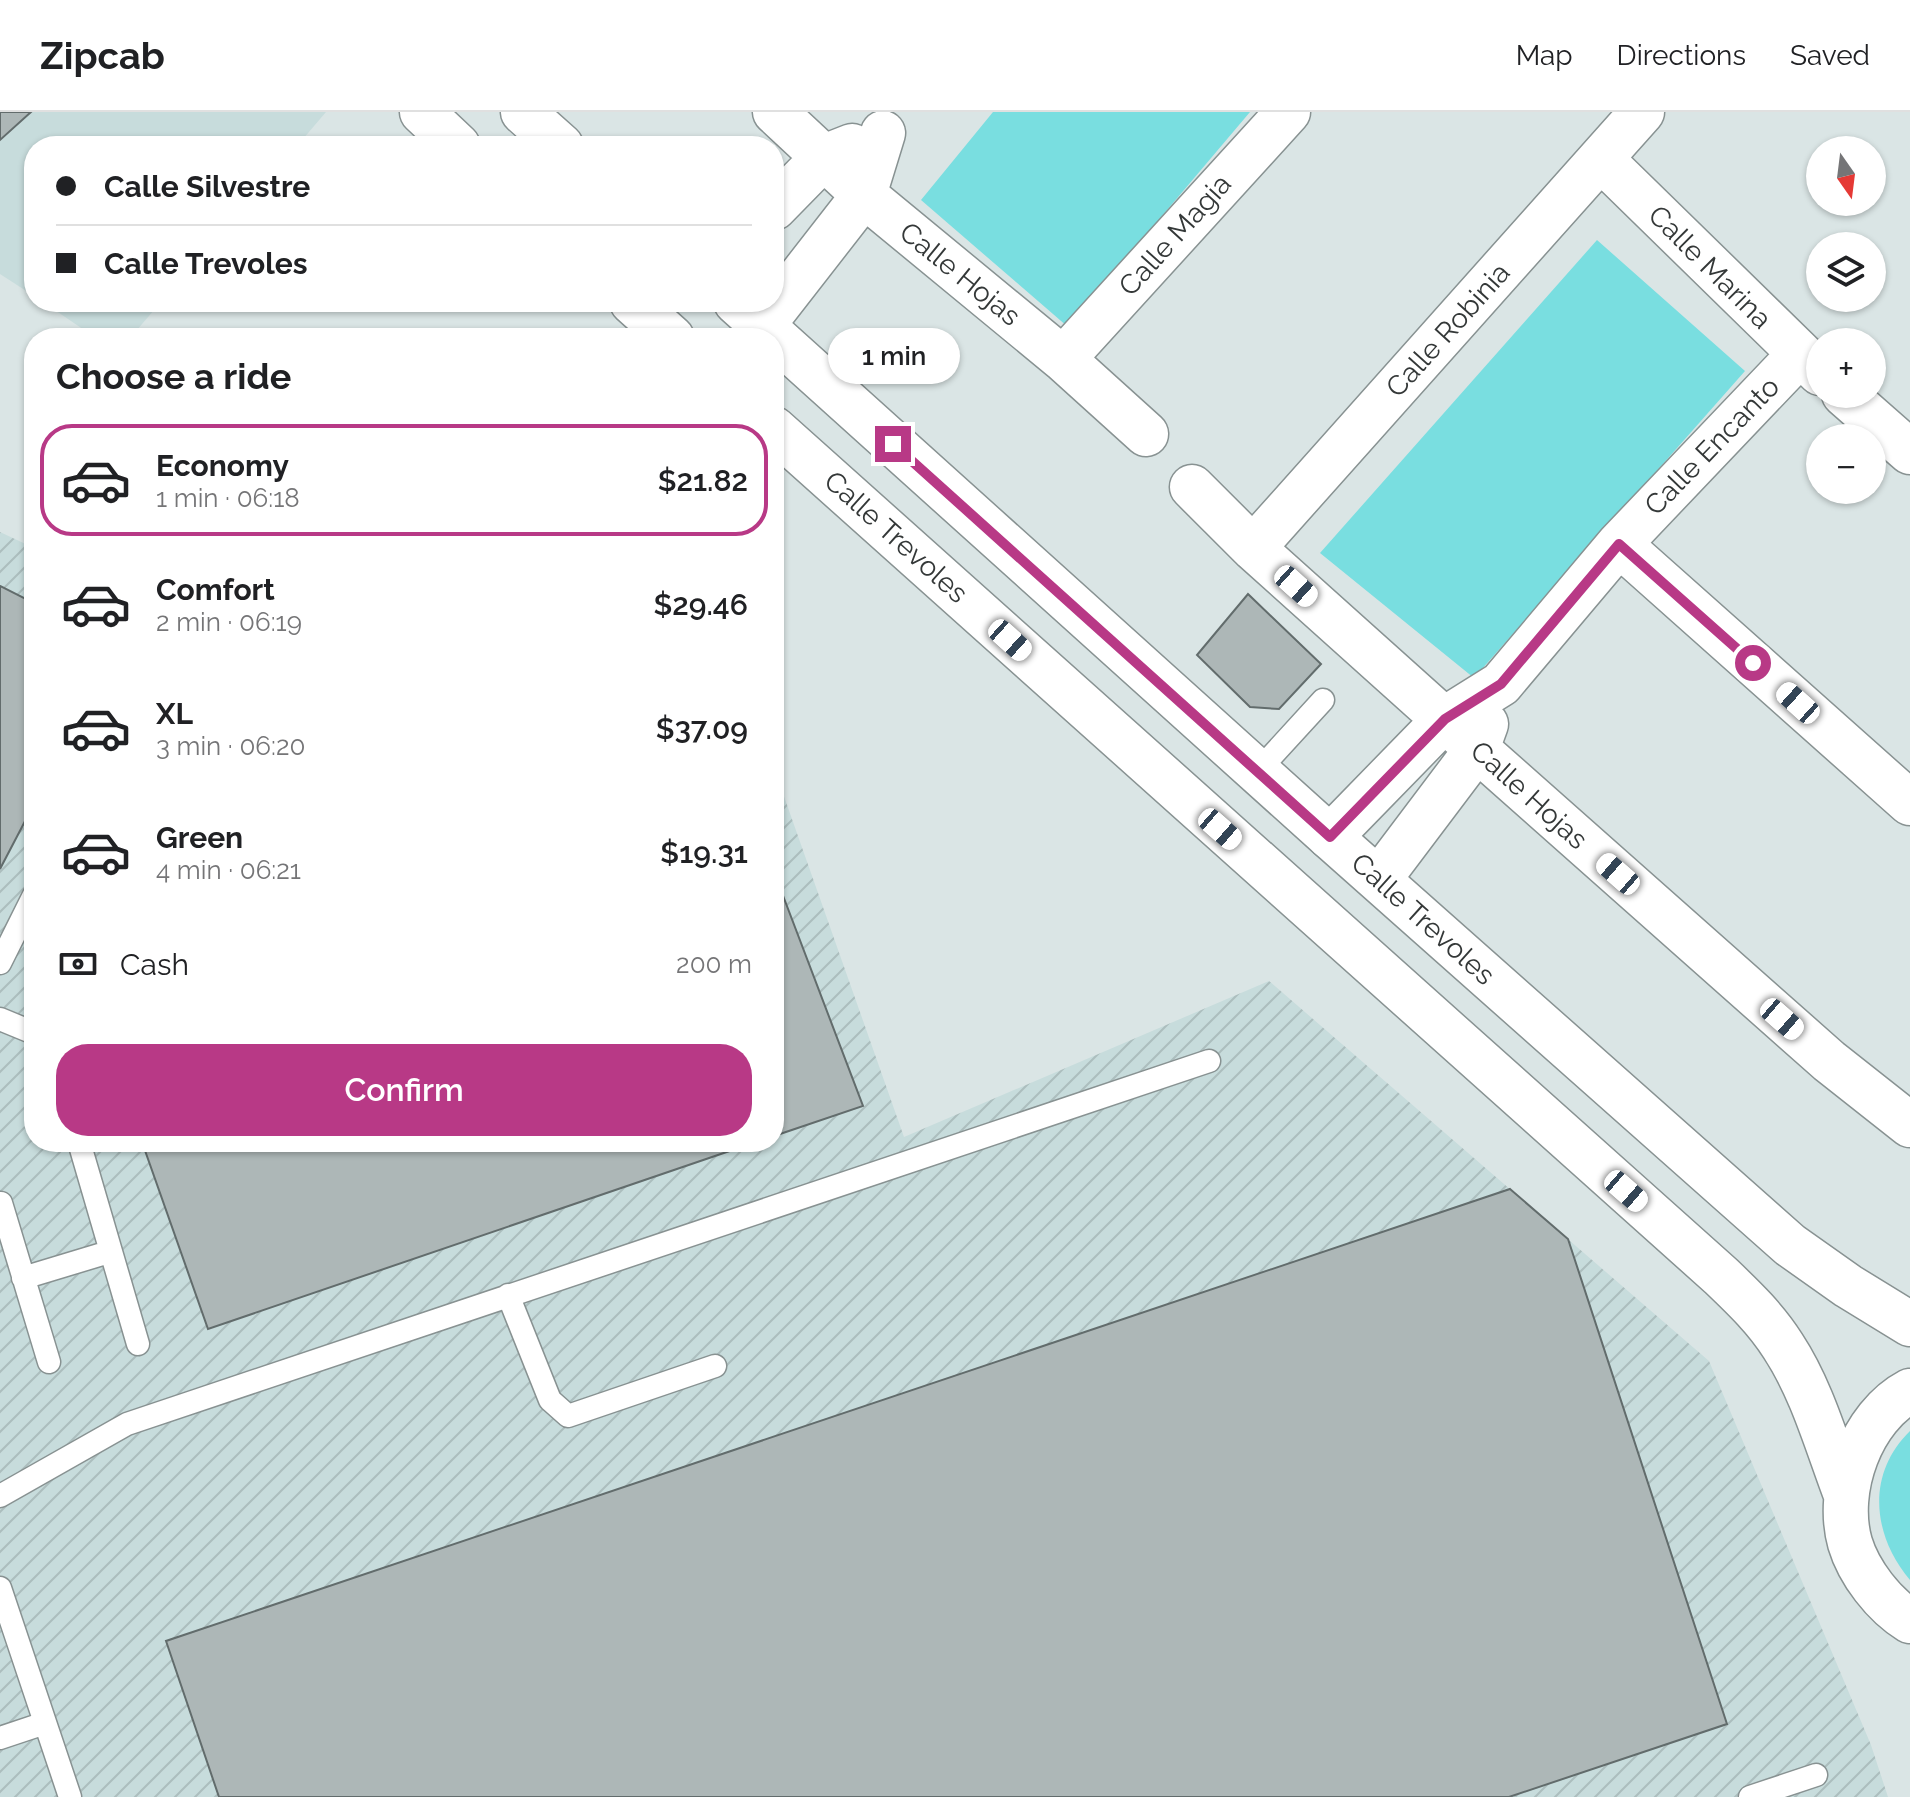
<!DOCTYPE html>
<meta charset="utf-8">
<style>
:root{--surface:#fff;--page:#f2f2f2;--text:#202124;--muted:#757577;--line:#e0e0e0;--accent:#b83986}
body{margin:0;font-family:Raleway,sans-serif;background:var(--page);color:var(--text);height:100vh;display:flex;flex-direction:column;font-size:30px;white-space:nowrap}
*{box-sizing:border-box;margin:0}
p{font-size:26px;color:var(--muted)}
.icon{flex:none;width:44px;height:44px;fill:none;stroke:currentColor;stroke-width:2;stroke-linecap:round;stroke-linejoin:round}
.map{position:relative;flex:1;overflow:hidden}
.details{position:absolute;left:24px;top:216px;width:760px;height:824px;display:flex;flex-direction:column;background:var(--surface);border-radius:32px;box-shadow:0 2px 6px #0004}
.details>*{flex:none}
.guide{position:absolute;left:24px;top:24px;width:760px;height:176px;border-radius:32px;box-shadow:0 2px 6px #0004;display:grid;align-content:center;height:176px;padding:0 32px;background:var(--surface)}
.needle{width:52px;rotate:166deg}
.tools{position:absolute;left:1806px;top:24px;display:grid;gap:16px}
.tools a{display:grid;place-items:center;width:80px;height:80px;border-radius:50%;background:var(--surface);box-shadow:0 2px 6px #0004;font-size:40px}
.end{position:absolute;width:36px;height:36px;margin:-18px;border:10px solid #b83986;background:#fff;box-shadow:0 0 0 4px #fff}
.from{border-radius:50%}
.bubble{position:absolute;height:56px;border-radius:28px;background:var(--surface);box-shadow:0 2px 6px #0004;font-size:26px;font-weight:600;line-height:56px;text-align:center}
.car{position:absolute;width:24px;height:48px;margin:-24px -12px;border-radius:10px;box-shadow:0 0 6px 2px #0007;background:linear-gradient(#fff 24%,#345 0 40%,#fff 0 76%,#345 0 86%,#fff 0)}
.guide b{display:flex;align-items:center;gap:28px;height:76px;font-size:30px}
.guide b+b{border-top:2px solid var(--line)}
.guide i{width:20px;height:20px;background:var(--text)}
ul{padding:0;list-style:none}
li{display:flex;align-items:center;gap:24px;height:112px;margin:0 16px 12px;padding:0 16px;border:4px solid transparent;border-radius:32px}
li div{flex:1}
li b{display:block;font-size:30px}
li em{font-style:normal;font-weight:600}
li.current{border-color:var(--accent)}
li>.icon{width:72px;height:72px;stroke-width:1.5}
h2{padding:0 32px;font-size:36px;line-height:96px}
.pay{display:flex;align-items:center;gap:20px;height:88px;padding:0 32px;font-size:30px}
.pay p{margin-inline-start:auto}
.action{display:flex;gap:16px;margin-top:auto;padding:16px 32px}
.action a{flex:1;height:92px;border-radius:32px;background:var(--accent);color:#fff;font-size:32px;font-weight:600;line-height:92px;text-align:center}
header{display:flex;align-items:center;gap:48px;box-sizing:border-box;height:112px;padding:0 40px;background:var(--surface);border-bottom:2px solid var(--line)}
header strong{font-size:38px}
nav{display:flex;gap:44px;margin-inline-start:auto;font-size:28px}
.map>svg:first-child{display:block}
</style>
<header>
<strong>Zipcab</strong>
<nav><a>Map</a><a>Directions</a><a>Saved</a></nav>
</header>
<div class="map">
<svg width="1910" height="1685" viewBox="0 0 1910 1685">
<defs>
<pattern id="industrial-furrows" width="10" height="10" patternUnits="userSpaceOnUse" patternTransform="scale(2)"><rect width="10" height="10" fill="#c7dcdc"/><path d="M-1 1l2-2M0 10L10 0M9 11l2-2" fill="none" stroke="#acbebe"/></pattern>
</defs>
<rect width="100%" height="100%" fill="#dae5e5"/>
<path fill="#c7dcdc" d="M0 0H326L297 34H34V184L0 162Z
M43 190H161L130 226H96Z"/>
<path fill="url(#industrial-furrows)" d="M0 420 34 436V1030H774V656L904 1025 1269 869 1709 1249 1871 1633 1888 1685H0Z"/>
<path fill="#79dee0" d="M993 0H1250L1068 215 921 88Z
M1597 128 1745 259 1474 566 1320 441Z
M1910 1319V1468C1872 1423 1866 1362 1910 1319Z"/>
<path fill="#adb7b7" stroke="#626c6c" stroke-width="2" d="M0 0H31L0 28Z
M0 474 34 491V692L0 757Z
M1248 482 1321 552 1279 597 1250 595 1197 543Z
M774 760 863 994 774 1024Z
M142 1030H756L208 1217Z
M1510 1077 1568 1127 1727 1612 1509 1685H219L166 1529Z"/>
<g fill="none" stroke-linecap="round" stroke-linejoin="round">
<defs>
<path id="service" d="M1258 659 1323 588
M0 851 34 783
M0 907 34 921
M79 1030 138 1232
M1 1091 49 1250
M23 1166 109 1140
M508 1183 550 1288 568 1304 715 1254
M0 1384 127 1312 1209 949
M0 1476 70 1685
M0 1626 45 1611
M1750 1685 1816 1663"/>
<path id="minor" d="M775 0 864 83 1063 247 1146 322
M1601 47 1820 261
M774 96 824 45 852 34
M762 214 864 83 883 21
M1063 247 1288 0
M1844 282 1910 340
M1192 375 1253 436 1477 637 1829 949 1910 1013
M1619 432 1910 691
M1253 436 1642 0
M1330 725 1445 607 1501 572 1619 432 1799 243
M1379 767 1477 637 1486 612"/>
<path id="tertiary" d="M422 0 458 34
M523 0 561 34
M632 190 672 226
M736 190 1330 725 1790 1133 1848 1174 1910 1212
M774 317 1721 1164C1744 1186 1766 1207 1783 1234 1812 1278 1827 1333 1846 1383
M1910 1279C1861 1305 1835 1378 1850 1431 1859 1461 1884 1493 1910 1509"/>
</defs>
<use href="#service" stroke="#889292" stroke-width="25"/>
<use href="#minor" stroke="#889292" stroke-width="47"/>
<use href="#tertiary" stroke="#889292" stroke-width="47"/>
<use href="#service" stroke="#fff" stroke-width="22"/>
<use href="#minor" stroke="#fff" stroke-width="44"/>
<use href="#tertiary" stroke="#fff" stroke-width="44"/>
</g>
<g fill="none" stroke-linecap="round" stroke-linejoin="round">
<path stroke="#b83986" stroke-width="10" d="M893 332 1330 725 1445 607 1501 572 1619 432 1753 551"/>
</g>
<g text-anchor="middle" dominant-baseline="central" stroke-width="8" stroke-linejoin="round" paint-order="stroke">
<g font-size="28" fill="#343838" stroke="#fff">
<text transform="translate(1175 123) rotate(-48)">Calle Magia</text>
<text transform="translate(1710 155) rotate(45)">Calle Marina</text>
<text transform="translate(960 162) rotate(39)">Calle Hojas</text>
<text transform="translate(1448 218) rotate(-48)">Calle Robinia</text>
<text transform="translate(1712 334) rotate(-46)">Calle Encanto</text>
<text transform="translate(896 425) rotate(42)">Calle Trevoles</text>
<text transform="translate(1529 683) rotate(42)">Calle Hojas</text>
<text transform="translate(1423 807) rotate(42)">Calle Trevoles</text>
</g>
</g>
</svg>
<div class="tools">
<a><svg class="needle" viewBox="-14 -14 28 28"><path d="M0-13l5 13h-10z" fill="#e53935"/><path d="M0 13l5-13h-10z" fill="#757577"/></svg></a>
<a><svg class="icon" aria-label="layers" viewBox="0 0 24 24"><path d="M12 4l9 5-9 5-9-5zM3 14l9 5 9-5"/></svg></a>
<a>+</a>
<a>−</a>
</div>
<i class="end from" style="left:1753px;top:551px"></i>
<i class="end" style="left:893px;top:332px"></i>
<div class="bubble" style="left:828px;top:216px;width:132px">1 min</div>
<i class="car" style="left:1296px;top:474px;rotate:132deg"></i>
<i class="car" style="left:1010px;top:528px;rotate:132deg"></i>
<i class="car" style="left:1798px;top:591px;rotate:312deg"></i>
<i class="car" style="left:1220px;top:717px;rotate:131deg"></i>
<i class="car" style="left:1618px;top:762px;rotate:311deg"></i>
<i class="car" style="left:1782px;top:907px;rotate:131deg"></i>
<i class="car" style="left:1626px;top:1079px;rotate:131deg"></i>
<div class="guide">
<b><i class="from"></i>Calle Silvestre</b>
<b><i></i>Calle Trevoles</b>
</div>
<section class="details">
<h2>Choose a ride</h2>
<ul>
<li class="current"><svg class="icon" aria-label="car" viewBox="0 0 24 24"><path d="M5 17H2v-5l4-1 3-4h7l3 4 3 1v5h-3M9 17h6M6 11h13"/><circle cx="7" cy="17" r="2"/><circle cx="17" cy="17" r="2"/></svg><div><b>Economy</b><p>1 min · 06:18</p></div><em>$21.82</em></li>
<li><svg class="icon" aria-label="car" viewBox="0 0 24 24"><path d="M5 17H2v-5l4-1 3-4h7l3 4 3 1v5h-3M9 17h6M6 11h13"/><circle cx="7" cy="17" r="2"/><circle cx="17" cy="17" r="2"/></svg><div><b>Comfort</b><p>2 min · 06:19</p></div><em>$29.46</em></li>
<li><svg class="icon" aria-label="car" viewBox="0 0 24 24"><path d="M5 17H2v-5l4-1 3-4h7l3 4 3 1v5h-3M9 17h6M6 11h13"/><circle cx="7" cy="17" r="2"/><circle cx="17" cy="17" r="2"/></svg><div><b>XL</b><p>3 min · 06:20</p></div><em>$37.09</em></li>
<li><svg class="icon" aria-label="car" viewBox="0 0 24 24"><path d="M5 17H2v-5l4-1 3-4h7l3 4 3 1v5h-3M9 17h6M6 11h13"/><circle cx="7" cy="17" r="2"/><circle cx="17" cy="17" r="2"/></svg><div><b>Green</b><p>4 min · 06:21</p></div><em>$19.31</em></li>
</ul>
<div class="pay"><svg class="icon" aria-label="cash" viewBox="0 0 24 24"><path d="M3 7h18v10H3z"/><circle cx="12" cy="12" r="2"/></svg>Cash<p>200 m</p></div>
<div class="action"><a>Confirm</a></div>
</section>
</div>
